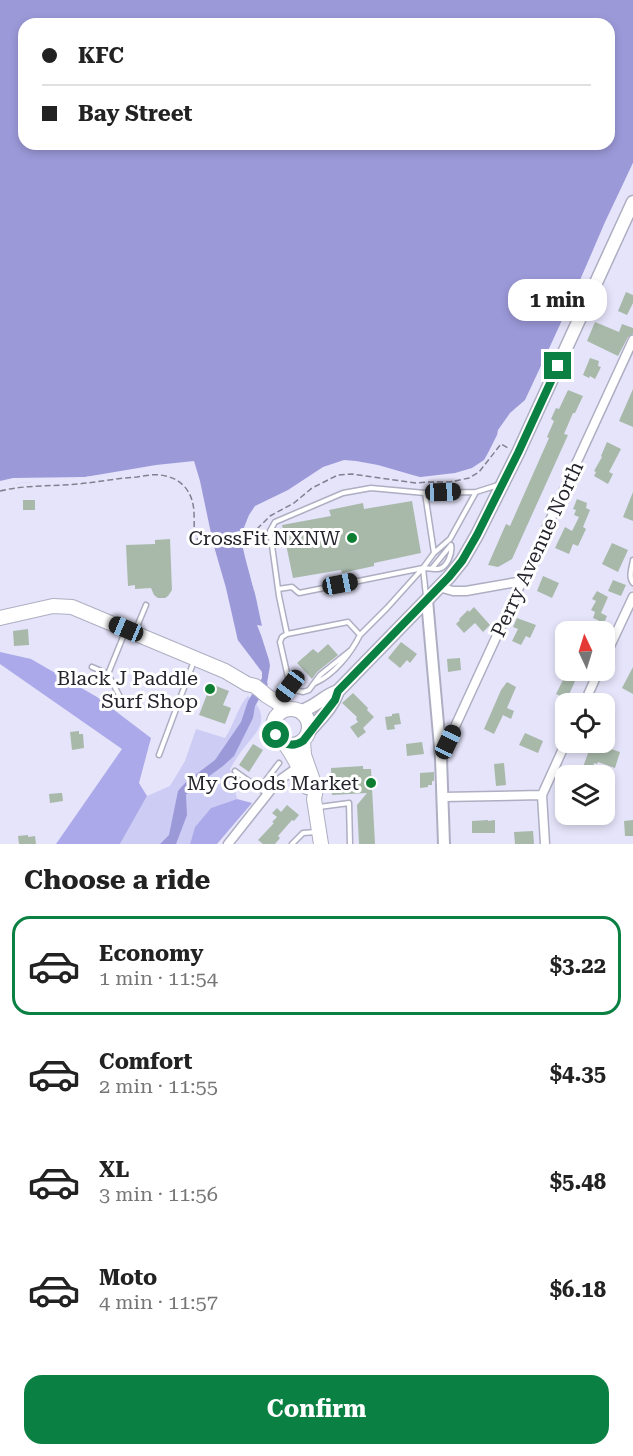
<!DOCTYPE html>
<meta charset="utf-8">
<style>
:root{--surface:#fff;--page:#f6f6f6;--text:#222;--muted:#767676;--line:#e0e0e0;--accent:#0b8043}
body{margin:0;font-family:"Roboto Serif",serif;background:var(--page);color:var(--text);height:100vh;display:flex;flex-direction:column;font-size:22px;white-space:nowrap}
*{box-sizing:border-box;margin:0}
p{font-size:20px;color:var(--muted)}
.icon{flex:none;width:33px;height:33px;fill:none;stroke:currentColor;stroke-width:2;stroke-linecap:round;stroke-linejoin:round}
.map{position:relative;height:844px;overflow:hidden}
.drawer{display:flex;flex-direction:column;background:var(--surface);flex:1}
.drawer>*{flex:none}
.top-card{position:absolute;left:18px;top:18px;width:597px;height:132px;border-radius:18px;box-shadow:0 3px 9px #0003;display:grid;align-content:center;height:132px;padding:0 24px;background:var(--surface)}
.needle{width:39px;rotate:356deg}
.controls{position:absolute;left:555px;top:621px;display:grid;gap:12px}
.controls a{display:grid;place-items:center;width:60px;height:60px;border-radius:12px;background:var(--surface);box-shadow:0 3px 9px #0003;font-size:30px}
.end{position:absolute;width:27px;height:27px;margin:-14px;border:8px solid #0b8043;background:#fff;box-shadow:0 0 0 3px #fff}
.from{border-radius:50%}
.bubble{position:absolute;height:42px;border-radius:18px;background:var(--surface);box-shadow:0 3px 9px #0003;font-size:20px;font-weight:700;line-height:42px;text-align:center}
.car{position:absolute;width:18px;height:36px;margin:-18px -9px;border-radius:8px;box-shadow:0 0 4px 2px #0007;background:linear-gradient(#222 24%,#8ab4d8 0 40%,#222 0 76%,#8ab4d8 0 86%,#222 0)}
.top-card b{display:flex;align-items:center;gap:21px;height:57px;font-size:22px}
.top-card b+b{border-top:2px solid var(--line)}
.top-card i{width:15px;height:15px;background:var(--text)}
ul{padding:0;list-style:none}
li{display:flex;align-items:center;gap:18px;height:99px;margin:0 12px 9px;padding:0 12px;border:3px solid transparent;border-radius:18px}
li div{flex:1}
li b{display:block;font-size:22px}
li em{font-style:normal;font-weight:700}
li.on{border-color:var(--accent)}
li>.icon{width:54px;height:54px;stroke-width:1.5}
h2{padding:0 24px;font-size:27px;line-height:72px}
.button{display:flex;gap:12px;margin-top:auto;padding:12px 24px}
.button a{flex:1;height:69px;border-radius:18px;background:var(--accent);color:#fff;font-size:24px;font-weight:700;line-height:69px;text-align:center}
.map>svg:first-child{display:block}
</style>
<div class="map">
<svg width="633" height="844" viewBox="0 0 633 844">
<rect width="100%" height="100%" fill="#e5e4fa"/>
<path fill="#cdccf4" d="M248 696C251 699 256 703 258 707 268 723 253 737 243 749 238 756 234 762 230 769L237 799 211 808 195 827 190 844H120L147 796 170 786 185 761 196 729 225 738C233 727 239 704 248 696Z"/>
<path fill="#aca9ea" d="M0 652 31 659 97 697 151 738 139 783 147 796 120 844H56L122 749 0 664Z
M237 799 252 803 217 844H190L195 827 211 808Z"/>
<path fill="#9c99d9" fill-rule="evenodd" d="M0 0H633V163L526 400 514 411 484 460 472 468 455 473 421 477 404 476 345 464 323 472 260 511 244 530 246 557 256 598 267 650 271 665V679L255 706 253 718 234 756 223 766 190 790 186 795 187 815 176 844H160L169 835 178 791 186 782 215 760 241 722 248 701 262 678V672L237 639 193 464 85 477 0 485ZM24 24H609V144H24Z"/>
<path fill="#e5e4fa" d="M633 163V170L529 401 517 413 487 459 483 463 497 435 498 430 510 413 525 400 569 306 605 222Z
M344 460 356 461 378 465 423 478 417 479 394 476 345 467 324 474 293 496 261 513 247 531 249 556 252 570 254 591 245 557 242 544V535L213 543 226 588 238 641 236 643 234 640 225 597 217 572 191 467 67 481 21 483 0 487V481L13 478 85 477 156 465 194 461 200 481 212 538 243 530 249 515 255 506 288 490 323 467Z
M257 625 263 626 266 633 274 664V680L270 686 267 683 270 666 269 660 261 635Z"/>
<path fill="#a8b9aa" d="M626 292 633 295V303L627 315 618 311Z
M595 322 619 332 622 324 633 328V334L628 337 618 356 587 341Z
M590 358 599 361 598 366 601 367 595 379 590 376 589 378 583 375Z
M633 389V427L619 421Z
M568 390 583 396 575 413H573L564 434 568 435 512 559 498 567 488 565 506 524 510 526 549 438 547 437 554 421 551 419 556 408 559 409Z
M607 442 621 449 609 472 613 474 608 484 594 476 596 472 594 471 602 457 601 456Z
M633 492V521L623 517Z
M577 499 587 503 586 508 590 510 583 527 586 529 578 546 573 544 569 554 555 548 565 527 572 531 579 517 574 515 576 510 573 509Z
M23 500H35V510H23Z
M412 501 421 553 374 563V566L342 573 341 570 293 578 282 525 331 516 329 510 363 503 364 509Z
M170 539 172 590 168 596 165 598H158L154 595 151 588 135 589V585L128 586 126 545 155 544V540Z
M612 543 628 550 618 572 602 564Z
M543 576 559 583 552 598 537 591Z
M613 580 626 585 621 596 608 591Z
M597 591 608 597 601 613 607 616 604 623 593 618 595 612 591 610 596 601 592 599Z
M474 607 490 625 483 632 475 623 464 633 456 624 460 620 459 619 468 610 469 612Z
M517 618 536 625 530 638 526 636 521 645 512 641 518 629 513 627Z
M28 629 29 645 14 646 13 631Z
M401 642 417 654 410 663 407 660 400 668 388 658Z
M328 644 338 655 317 672 312 679 297 663 313 649 318 653Z
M460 658 461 670 448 672 447 659Z
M633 667V694L622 688Z
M568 670H580L567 699 556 694Z
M507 682 516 687 507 708 514 711 511 719 503 715 494 734 484 729 501 690Z
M211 684 229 691 223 705 231 708 225 724 199 715Z
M353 693 368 708 367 710 374 717 363 728 366 732 358 738 350 727 358 722 356 719 357 717 342 703Z
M399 713 401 724 394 725 395 729 387 730 385 717 392 716V714Z
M79 731V734H83L84 748 72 750 70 732Z
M525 733 543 741 538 753 519 745Z
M422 742 424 754 407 756 406 744Z
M253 744 263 750 249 772 239 765Z
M605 747 620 752 615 768 598 762 597 764 594 763 592 775 575 776 577 766 583 767 590 748 592 749 593 748 603 751Z
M504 763 506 785 496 786 494 764Z
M363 766V769H371L375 844H359L357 805 367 793 332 795 331 768Z
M434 772V781H432V785H428V787L420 788V773Z
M60 793H62L63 801 50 803 49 794Z
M287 805 299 815 294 821 292 820 278 836 280 838 275 844H263L258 840 274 823 272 822 277 817 272 813 277 808 281 812Z
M488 820V821L495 820V833H472V821Z
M633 820V836H625L624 821Z
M533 831 534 844H515L514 832Z
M28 835V837L35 836 36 844H19L18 836Z"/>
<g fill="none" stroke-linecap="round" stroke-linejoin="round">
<defs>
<path id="service" d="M425 493 434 553 450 539 476 492 498 485
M633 560C632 567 628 577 633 583
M433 567 451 545
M278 589 292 587 299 593 423 568
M426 596 423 568 434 553
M136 629 146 605
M287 634 282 637 280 642 290 686 295 690 303 692 309 690 320 675 351 650
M360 635 387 608 423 568C427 568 433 569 438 569 447 568 453 553 451 545
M92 667 108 674
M315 683C334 675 351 653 360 635L348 622 287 634 279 596 270 531 275 522 343 493 371 488 425 493 476 492
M119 695 108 674 125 632
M280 700 290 686
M159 755 194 661
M235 771 267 794
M260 788 279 763
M319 807 349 803 350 844
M292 844 303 833 316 832"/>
<path id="minor" d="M439 587 453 591H466L523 581
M604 659 633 597
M584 704 599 670
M441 757 633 340
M443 797 542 795
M228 844 277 782 298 767
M545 844 542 795 566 742"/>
<path id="tertiary" d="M427 600 441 758 444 844"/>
<path id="secondary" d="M300 711C315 708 323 696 338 691
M307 734C318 720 332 709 338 691L449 577 462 561 477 535 518 453 633 202"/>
<path id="primary" d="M0 618 53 606 72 607 225 671 247 684 255 686 267 696 288 709
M273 727a18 18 0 1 1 36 0a18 18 0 1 1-36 0Z
M303 741 304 755 316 789 314 799 321 844
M285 744C294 757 302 772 307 787"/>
</defs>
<use href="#service" stroke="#aeaec2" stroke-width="7"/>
<use href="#minor" stroke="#aeaec2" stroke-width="11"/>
<use href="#tertiary" stroke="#aeaec2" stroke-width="14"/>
<use href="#secondary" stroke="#aeaec2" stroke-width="15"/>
<use href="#primary" stroke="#aeaec2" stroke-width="16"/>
<path stroke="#828190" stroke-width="1.5" stroke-dasharray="6 3" stroke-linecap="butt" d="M0 491C28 484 58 487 87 483 103 481 120 478 137 477 144 476 152 474 160 475 169 476 177 479 184 486 202 506 188 530 199 541L206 542 257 529 270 516 294 503 312 488 338 475 352 474 416 483 429 482H450L469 478 479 472 501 444 508 448"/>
<use href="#service" stroke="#fff" stroke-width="4"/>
<use href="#minor" stroke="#fff" stroke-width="8"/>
<use href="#tertiary" stroke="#fff" stroke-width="10"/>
<use href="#secondary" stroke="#fff" stroke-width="12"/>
<use href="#primary" stroke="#fff" stroke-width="14"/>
</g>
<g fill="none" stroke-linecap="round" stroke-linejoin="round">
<path stroke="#0b8043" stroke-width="8" d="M276 735C283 744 292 748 303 741L335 700 338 691 449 577 462 561 477 535 518 453 558 366"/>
</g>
<g fill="#0d7d32" stroke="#fff" stroke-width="2">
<circle cx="352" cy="538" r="6"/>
<circle cx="210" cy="689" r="6"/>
<circle cx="371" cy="783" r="6"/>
</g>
<g text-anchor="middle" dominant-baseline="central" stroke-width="6" stroke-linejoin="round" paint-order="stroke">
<g font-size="20" fill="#24242c" stroke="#fff" text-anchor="end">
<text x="340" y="538">CrossFit NXNW</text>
<text x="198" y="678">Black J Paddle<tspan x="198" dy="23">Surf Shop</tspan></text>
<text x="359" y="783">My Goods Market</text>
</g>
<g font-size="20" fill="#24242c" stroke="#fff">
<text transform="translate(537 549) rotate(-65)">Perry Avenue North</text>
</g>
</g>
</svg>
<div class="controls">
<a><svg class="needle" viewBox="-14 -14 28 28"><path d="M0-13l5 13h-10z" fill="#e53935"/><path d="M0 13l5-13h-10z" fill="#767676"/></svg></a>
<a><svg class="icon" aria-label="locate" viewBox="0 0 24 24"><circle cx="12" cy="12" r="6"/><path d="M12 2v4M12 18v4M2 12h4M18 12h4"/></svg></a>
<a><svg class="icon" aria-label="layers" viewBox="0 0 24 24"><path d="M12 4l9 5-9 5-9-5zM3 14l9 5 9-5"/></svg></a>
</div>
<i class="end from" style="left:276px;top:735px"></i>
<i class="end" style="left:558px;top:366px"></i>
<div class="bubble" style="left:508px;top:279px;width:99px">1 min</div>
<i class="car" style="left:443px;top:492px;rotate:88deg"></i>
<i class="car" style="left:340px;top:584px;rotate:79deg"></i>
<i class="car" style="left:126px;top:629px;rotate:293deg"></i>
<i class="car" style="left:290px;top:686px;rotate:217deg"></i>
<i class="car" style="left:448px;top:742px;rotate:25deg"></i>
<div class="top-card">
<b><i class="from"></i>KFC</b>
<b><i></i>Bay Street</b>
</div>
</div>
<section class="drawer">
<h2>Choose a ride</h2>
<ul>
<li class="on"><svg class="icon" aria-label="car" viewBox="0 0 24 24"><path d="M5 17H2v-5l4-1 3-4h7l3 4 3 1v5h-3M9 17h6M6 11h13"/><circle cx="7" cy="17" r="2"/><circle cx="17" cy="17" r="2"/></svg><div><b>Economy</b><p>1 min · 11:54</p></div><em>$3.22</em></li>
<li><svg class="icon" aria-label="car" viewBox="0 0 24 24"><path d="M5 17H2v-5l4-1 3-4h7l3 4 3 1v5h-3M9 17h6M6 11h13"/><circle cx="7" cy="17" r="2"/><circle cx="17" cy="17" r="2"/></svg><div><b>Comfort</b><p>2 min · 11:55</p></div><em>$4.35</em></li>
<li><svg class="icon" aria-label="car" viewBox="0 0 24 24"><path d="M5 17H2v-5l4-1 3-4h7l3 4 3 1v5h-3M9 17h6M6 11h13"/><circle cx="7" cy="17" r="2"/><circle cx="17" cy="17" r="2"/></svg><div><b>XL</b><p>3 min · 11:56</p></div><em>$5.48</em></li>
<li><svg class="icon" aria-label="car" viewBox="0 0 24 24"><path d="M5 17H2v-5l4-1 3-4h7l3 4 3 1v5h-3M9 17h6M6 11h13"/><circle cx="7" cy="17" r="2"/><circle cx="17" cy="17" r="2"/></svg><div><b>Moto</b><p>4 min · 11:57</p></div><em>$6.18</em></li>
</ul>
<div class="button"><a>Confirm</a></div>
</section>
